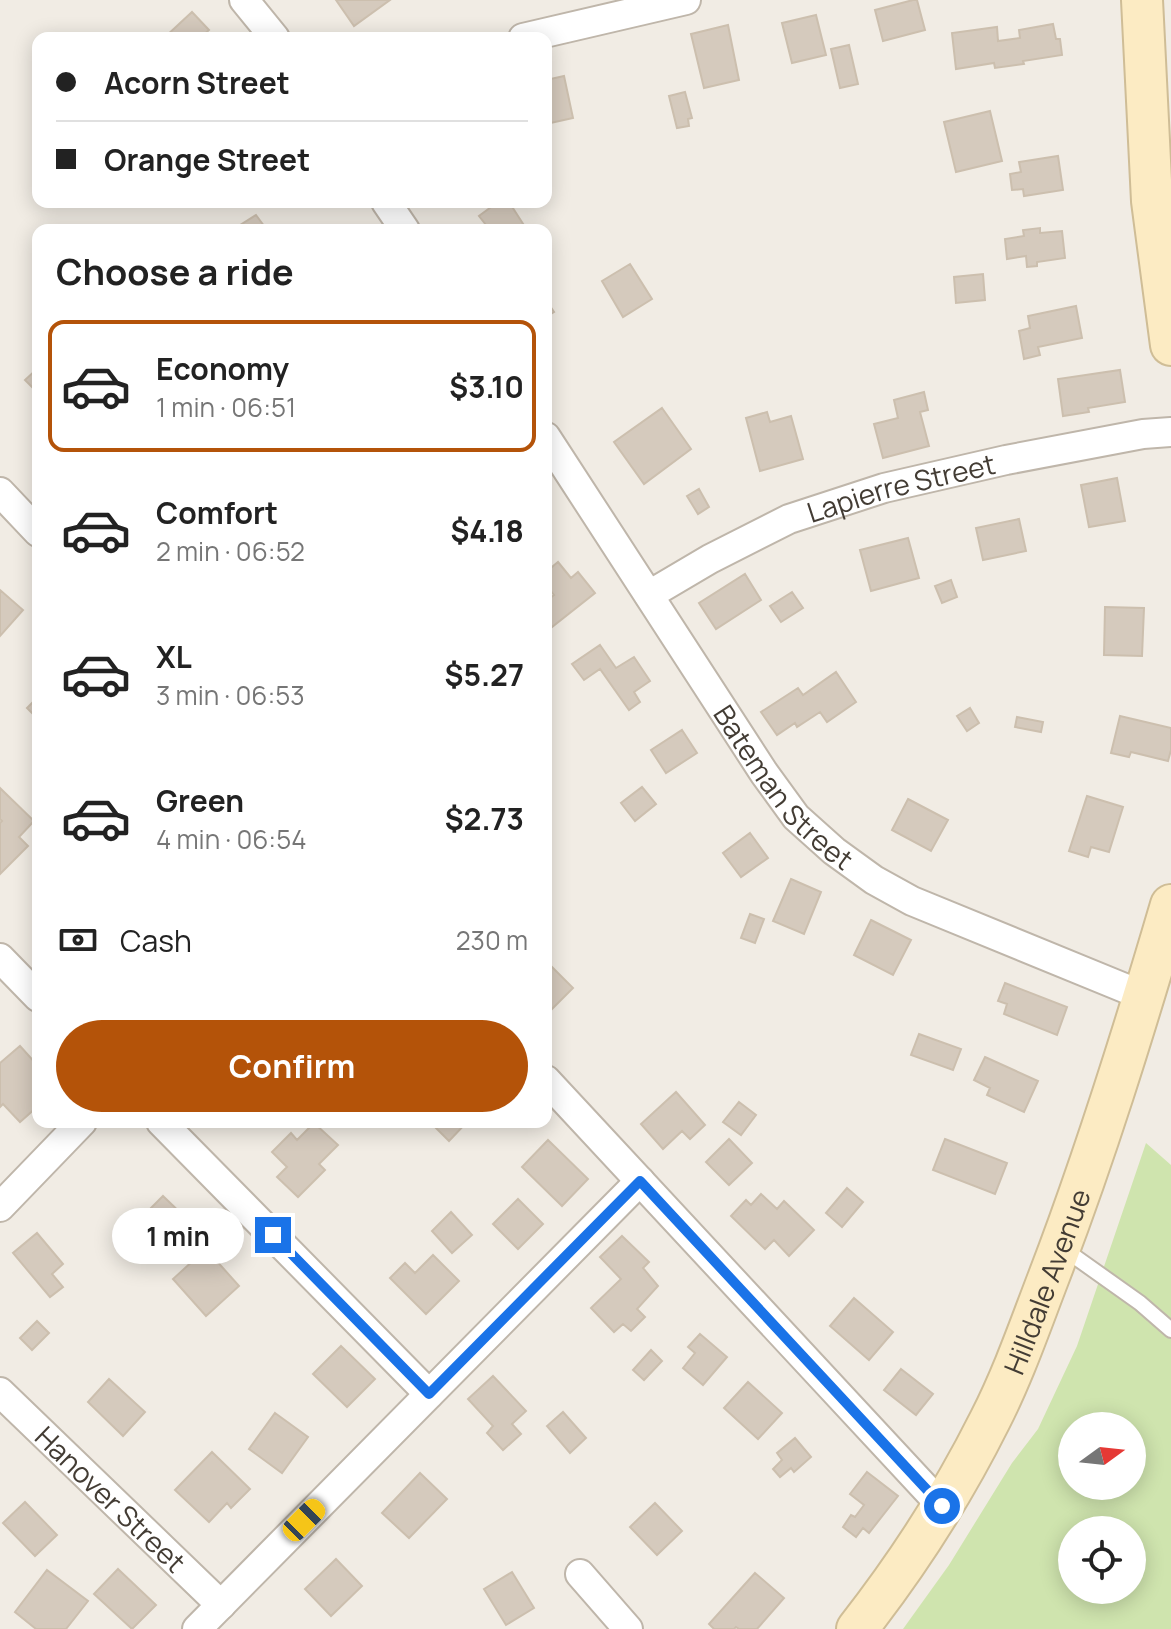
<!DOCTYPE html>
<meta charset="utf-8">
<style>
:root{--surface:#fff;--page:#f6f6f6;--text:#222;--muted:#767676;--line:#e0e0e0;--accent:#b45309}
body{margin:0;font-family:Manrope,sans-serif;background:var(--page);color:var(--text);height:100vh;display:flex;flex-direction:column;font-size:30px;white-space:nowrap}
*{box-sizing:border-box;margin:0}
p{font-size:26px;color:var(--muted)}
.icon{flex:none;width:44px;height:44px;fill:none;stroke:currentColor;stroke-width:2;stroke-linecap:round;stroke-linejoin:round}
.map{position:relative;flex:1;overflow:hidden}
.sheet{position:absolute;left:32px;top:224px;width:520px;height:904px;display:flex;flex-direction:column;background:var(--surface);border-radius:16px;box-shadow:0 4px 20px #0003}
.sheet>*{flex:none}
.guide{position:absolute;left:32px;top:32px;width:520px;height:176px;border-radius:16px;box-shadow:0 4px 20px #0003;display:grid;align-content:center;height:176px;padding:0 24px;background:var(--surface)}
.needle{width:52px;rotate:75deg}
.fabs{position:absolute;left:1058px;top:1412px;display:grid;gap:16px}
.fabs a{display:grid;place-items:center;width:88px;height:88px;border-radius:50%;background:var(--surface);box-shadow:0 4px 20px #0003;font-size:40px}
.end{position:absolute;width:36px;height:36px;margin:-18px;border:10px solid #1a73e8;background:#fff;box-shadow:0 0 0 4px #fff}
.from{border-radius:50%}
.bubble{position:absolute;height:56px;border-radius:28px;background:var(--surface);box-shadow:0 4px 20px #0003;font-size:26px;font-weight:700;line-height:56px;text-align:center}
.car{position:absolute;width:24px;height:48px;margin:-24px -12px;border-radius:10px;box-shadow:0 0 6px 2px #0007;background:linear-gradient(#f5c518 24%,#345 0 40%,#f5c518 0 76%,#345 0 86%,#f5c518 0)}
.guide b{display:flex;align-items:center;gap:28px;height:76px;font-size:30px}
.guide b+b{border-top:2px solid var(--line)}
.guide i{width:20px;height:20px;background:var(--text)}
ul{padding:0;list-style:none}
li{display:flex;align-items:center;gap:24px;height:132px;margin:0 16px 12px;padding:0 8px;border:4px solid transparent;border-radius:16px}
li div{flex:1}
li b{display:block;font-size:30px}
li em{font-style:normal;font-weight:700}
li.active{border-color:var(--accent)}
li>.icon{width:72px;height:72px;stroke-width:1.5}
h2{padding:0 24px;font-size:36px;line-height:96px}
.pay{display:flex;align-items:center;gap:20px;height:88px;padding:0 24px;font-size:30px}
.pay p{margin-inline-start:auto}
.cta{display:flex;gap:16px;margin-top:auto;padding:16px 24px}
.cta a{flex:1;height:92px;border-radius:48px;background:var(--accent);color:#fff;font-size:32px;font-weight:700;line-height:92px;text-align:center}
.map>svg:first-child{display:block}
</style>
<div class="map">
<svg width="1171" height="1629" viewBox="0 0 1171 1629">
<rect width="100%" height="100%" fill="#f1ece4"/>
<path fill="#cfe4ae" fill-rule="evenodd" d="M1146 1143 1171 1165V1629H903L949 1565 1012 1463 1038 1429 1077 1346ZM1072 1426H1132V1486H1072ZM1072 1530H1132V1590H1072Z"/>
<path fill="#d5cabd" stroke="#ccbfae" stroke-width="2" d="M336 0H390L354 26Z
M913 0H917L925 30 883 41 875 10Z
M192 12 209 30 200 38H164Z
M816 15 826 55 792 63 782 23Z
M1053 24 1056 39H1060L1062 55 1023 61 1024 64 995 68 994 63 956 69 952 33 997 27 998 41 1020 38 1019 30Z
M728 25 739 80 704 88 691 34Z
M849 45 858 84 840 88 831 49Z
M564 76 573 118 546 124V80Z
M685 92 692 118 688 119 689 126 677 128 669 96Z
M990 111 1002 161 956 172 944 122Z
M1058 156 1063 190 1024 196 1023 189 1012 190 1010 174 1021 172 1019 162Z
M498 202H509L527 230H490L479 216Z
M256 215 267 230H235L234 229Z
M1040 228V233L1062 231 1065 258 1037 262V266L1027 267 1026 256 1007 259 1005 239 1024 236 1023 230Z
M630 264 652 299 623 317 602 281Z
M983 274 985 300 956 303 954 277Z
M546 300 554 312 546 317Z
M1076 306 1082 338 1038 347 1040 355 1024 359 1019 331 1030 328 1028 316Z
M38 368V393L25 380Z
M1120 370 1125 402 1088 408 1089 412 1063 416 1058 379Z
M924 392 928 410 920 412 929 446 883 458 874 424 898 418 894 400Z
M662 408 691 449 644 484 614 442Z
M767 412 770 422 791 416 803 459 760 471 746 418Z
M1117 478 1125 521 1089 527 1081 485Z
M699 489 709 507 698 514 687 496Z
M1019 519 1026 551 983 560 976 528Z
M908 538 919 578 871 591 860 550Z
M558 562 571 578 578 572 595 593 552 627 546 619V601L554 595 546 585V572Z
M745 574 761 600 716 629 699 603Z
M951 580 957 597 942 603 935 586Z
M0 590 23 610 0 636Z
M792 592 803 608 781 622 770 606Z
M1105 607 1144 608 1142 656 1104 655Z
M600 645 616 668 634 657 650 681 634 692 640 702 629 710 600 669 584 680 572 664Z
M836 672 856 702 827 722 820 712 797 727 795 723 777 735 761 712 798 688 803 695Z
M38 697V719L27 708Z
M970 708 979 723 967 731 957 716Z
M1120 716 1171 728V750L1168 761 1131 752 1129 757 1111 753Z
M1017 717 1043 722 1041 732 1015 727Z
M682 730 697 753 666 773 651 750Z
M642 787 656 804 635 821 621 803Z
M0 788 34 821 19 837 28 846 0 874V823L2 821 0 819Z
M1087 796 1123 807 1109 852 1091 847 1088 857 1069 851Z
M908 799 948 820 931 851 892 830Z
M750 833 768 858 741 877 723 853Z
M791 879 821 892 804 934 773 921Z
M750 914 764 919 755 943 741 938Z
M871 920 911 940 893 975 854 955Z
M546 961 573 988 547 1014 546 1012Z
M1005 983 1067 1007 1057 1035 1004 1014 1007 1004 998 1001Z
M919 1034 961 1049 953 1070 911 1055Z
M20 1046 38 1066V1106L20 1122 3 1104 0 1107V1063Z
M985 1057 1038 1081 1024 1112 987 1095 990 1088 974 1080Z
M676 1092 705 1125 690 1139 682 1131 663 1149 641 1124Z
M739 1102 756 1115 741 1135 723 1122Z
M430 1122H467L449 1141Z
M314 1123 338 1145 319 1164 325 1170 298 1197 277 1177 287 1167 272 1152 291 1133 297 1140Z
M729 1139 752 1163 729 1185 706 1162Z
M945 1139 1007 1163 995 1194 933 1170Z
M548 1140 588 1179 562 1206 522 1167Z
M847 1188 863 1202 842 1227 826 1213Z
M761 1194 777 1209 784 1201 814 1230 789 1256 774 1240 765 1249 731 1216 746 1200 751 1205Z
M163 1196 189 1221 165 1245 139 1220Z
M518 1199 543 1224 518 1249 493 1224Z
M451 1212 472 1235 452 1253 432 1231Z
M37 1233 63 1264 52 1274 63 1287 50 1297 13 1253Z
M622 1236 649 1262 643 1268 658 1286 637 1309 645 1317 631 1331 623 1324 614 1332 591 1308 621 1279 600 1257Z
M206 1249 239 1286 206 1316 173 1279Z
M433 1255 459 1281 426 1314 390 1278 405 1263 415 1273Z
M854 1298 893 1332 869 1360 830 1326Z
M37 1321 49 1333 32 1350 20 1338Z
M700 1334 727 1357 703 1385 683 1368 695 1353 688 1347Z
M341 1346 375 1379 347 1407 313 1374Z
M651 1350 662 1361 644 1380 633 1370Z
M901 1369 933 1394 916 1415 884 1390Z
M493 1376 526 1411 512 1424 521 1434 503 1450 487 1433 493 1426 468 1399Z
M109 1379 145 1412 123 1436 88 1402Z
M748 1382 782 1413 758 1439 724 1408Z
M563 1412 586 1438 570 1453 547 1426Z
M275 1413 308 1437 282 1473 249 1449Z
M795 1438 811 1457 794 1472 791 1468 780 1477 773 1469 782 1460 777 1453Z
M212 1452 250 1489 231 1508 227 1503 209 1522 175 1490Z
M867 1472 898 1496 869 1533 863 1528 856 1537 843 1527 851 1515 855 1517 864 1505 850 1494Z
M420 1473 447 1499 409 1538 382 1513Z
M25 1502 57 1535 35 1556 3 1523Z
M655 1503 682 1531 657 1555 630 1527Z
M336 1559 362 1586 331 1616 305 1589Z
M118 1569 156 1605 132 1629 94 1594Z
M47 1570 88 1601 66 1629H36L15 1612Z
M512 1572 534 1608 506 1625 484 1589Z
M755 1573 784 1598 757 1629H739L736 1627 734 1629H714L709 1624Z"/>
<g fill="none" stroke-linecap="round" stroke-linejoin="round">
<defs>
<path id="service" d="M1064 1249 1140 1303 1171 1330"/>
<g id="minor">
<path d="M244 0 275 38"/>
<path d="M523 38 686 0"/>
<path d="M386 202 405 230"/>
<path id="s1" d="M546 437 764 773 796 817 834 851 874 880 912 901 1144 996"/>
<path d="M0 492 38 532"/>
<path id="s2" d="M649 595 710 559 789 519 884 488 1006 460 1143 434 1171 432"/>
<path d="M0 958 38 997"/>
<path d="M546 1080 942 1506"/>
<path d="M161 1122 429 1394"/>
<path d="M0 1207 82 1122"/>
<path id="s3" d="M0 1392 221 1605"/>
<path d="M580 1574 628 1629"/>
<path d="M197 1629 640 1181"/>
</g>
<g id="secondary">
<path d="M1142 0 1152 201 1171 345"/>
<path id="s4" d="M857 1629C908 1564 953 1494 990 1420 1013 1375 1030 1326 1048 1279 1095 1157 1134 1031 1171 905"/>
</g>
</defs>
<use href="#service" stroke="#bfb6aa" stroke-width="18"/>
<use href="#minor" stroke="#bfb6aa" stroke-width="32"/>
<use href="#secondary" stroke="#cfbd96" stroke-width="44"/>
<use href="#service" stroke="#fff" stroke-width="14"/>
<use href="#minor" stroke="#fff" stroke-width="28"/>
<use href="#secondary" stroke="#fcebc3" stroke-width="40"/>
</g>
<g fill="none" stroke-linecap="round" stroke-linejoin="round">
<path stroke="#1a73e8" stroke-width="10" d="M273 1235 429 1394 640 1181 942 1506"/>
</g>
<g text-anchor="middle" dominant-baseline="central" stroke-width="6" stroke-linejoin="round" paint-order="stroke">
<g font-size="28" fill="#433c34" stroke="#fff">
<text stroke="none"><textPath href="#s2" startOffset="276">Lapierre Street</textPath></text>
<text stroke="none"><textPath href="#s1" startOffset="424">Bateman Street</textPath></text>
<text stroke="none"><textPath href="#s4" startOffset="398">Hilldale Avenue</textPath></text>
<text stroke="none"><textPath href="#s3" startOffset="154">Hanover Street</textPath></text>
</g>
</g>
</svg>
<div class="fabs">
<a><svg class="needle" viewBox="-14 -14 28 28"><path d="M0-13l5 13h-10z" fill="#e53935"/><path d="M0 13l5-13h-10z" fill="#767676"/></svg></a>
<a><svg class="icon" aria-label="locate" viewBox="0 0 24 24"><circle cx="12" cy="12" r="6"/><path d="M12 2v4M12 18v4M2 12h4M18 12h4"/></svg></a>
</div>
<i class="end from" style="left:942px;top:1506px"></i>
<i class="end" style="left:273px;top:1235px"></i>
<div class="bubble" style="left:112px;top:1208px;width:132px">1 min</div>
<i class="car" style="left:304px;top:1520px;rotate:45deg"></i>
<div class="guide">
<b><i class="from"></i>Acorn Street</b>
<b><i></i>Orange Street</b>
</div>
<section class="sheet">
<h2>Choose a ride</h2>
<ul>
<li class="active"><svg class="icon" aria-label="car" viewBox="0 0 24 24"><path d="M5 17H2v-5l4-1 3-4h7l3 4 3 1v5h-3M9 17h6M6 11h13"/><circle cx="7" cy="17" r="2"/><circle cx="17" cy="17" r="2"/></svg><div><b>Economy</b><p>1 min · 06:51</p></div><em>$3.10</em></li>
<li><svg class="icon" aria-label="car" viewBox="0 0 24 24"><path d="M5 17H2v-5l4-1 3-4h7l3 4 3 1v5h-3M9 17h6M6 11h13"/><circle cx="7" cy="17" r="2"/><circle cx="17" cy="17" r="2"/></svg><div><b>Comfort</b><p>2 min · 06:52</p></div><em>$4.18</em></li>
<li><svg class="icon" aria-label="car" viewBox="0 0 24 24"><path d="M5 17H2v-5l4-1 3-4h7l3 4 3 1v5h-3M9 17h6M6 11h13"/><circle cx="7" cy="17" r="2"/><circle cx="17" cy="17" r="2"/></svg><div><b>XL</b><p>3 min · 06:53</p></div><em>$5.27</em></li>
<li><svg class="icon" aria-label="car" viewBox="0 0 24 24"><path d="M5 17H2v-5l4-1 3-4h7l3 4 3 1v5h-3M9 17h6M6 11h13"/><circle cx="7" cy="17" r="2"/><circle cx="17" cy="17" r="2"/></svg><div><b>Green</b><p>4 min · 06:54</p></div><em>$2.73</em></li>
</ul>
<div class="pay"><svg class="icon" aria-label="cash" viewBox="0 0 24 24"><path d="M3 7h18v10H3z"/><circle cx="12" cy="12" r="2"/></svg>Cash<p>230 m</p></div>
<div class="cta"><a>Confirm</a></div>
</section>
</div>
